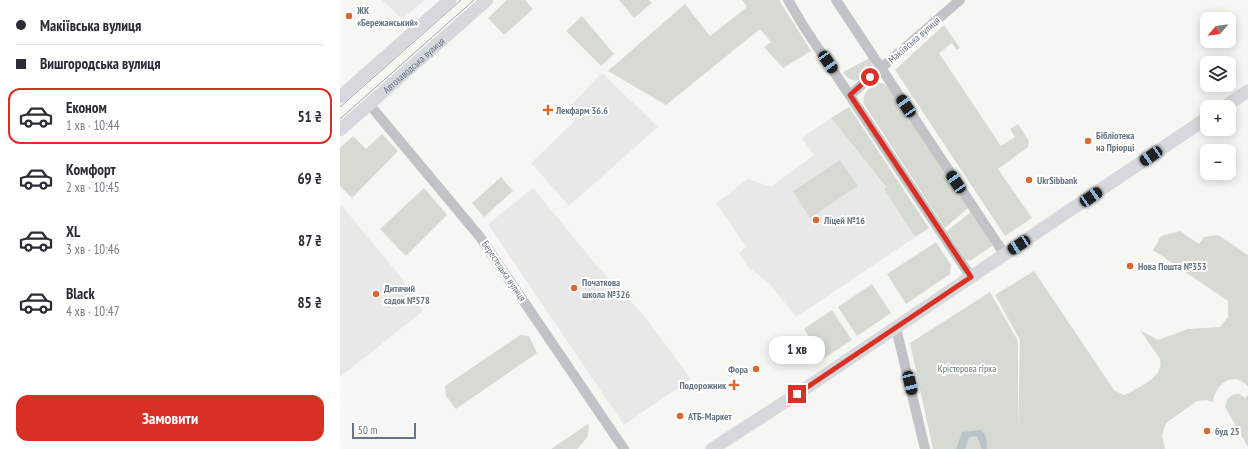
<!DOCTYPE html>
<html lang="uk">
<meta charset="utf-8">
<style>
:root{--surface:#fff;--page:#f2f2f3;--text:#2b2b33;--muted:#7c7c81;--line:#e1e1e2;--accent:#d93025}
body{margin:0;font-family:"PT Sans Narrow",sans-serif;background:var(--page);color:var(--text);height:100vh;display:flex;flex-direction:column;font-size:15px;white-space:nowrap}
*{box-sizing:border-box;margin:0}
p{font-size:13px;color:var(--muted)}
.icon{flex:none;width:22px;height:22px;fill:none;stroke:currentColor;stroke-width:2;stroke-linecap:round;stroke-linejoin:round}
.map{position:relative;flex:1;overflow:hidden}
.panel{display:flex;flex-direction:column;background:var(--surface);width:340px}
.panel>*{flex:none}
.hud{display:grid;align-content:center;height:88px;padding:0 16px;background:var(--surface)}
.needle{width:26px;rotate:241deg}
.buttons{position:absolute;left:860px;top:12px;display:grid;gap:8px}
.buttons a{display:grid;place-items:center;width:36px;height:36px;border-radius:8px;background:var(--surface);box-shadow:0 2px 10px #0003;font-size:20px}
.scale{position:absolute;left:12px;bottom:10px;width:64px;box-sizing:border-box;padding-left:4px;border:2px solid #677482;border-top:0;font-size:11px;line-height:14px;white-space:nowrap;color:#677482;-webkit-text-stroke:3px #fff;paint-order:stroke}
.end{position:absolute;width:18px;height:18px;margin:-9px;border:5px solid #d93025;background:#fff;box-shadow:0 0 0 2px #fff}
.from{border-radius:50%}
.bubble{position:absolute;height:28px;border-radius:12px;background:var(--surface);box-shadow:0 2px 10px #0003;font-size:13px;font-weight:600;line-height:28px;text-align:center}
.car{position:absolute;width:12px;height:24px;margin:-12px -6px;border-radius:5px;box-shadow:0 0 3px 1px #0007;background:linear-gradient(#222 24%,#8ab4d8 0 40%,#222 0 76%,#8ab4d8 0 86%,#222 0)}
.hud b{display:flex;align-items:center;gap:14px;height:38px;font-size:15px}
.hud b+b{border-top:1px solid var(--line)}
.hud i{width:10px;height:10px;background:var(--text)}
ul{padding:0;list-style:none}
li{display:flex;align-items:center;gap:12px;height:56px;margin:0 8px 6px;padding:0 8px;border:2px solid transparent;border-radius:12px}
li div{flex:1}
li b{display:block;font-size:15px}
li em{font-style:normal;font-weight:600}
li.on{border-color:var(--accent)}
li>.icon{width:36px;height:36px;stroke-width:1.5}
.primary-button{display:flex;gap:8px;margin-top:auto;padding:8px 16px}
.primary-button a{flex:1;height:46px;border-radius:12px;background:var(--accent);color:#fff;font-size:16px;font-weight:600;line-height:46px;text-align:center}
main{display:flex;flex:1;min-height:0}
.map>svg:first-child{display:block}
</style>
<main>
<section class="panel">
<div class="hud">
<b><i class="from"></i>Макіївська вулиця</b>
<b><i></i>Вишгородська вулиця</b>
</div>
<ul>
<li class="on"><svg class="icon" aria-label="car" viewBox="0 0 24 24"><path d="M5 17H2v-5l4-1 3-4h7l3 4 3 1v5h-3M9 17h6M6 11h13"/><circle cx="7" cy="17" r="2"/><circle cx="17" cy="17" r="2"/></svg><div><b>Економ</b><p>1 хв · 10:44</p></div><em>51 ₴</em></li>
<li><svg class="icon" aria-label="car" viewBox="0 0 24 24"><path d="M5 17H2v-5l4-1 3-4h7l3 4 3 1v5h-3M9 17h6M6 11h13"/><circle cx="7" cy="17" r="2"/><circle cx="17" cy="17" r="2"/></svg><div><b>Комфорт</b><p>2 хв · 10:45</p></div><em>69 ₴</em></li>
<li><svg class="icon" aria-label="car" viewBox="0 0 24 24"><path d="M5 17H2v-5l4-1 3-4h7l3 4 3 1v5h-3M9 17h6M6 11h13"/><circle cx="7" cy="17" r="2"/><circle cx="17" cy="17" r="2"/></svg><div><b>XL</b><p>3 хв · 10:46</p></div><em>87 ₴</em></li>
<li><svg class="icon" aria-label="car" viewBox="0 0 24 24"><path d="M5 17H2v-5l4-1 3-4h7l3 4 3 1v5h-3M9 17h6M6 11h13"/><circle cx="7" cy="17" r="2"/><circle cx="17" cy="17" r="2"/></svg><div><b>Black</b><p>4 хв · 10:47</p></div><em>85 ₴</em></li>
</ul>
<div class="primary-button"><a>Замовити</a></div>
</section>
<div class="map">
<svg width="908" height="449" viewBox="0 0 908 449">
<rect width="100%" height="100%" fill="#f6f6f3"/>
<path fill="#e7e8e7" d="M42 0H85L62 19Z
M262 73 318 127 229 206 191 163 235 121 225 111Z
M491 118 546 188 544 189 575 237 456 317 429 283 408 267 399 253 406 247 376 203 408 179 431 187 474 155 462 138Z
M193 188 258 267 302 313 351 379 284 425 148 224Z
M2 206 60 276 83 311 0 377V207Z"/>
<path fill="#d5dbd3" d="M167 0H185L193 9 164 35 148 18Z
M279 0H309L312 3 294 18Z
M402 0H439L471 51 443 68 424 47 431 42 420 29 326 105 268 71 345 4 370 36 407 7Z
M242 16 274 54 261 66 226 31Z
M604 25 620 48 617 50 612 43 599 53 661 146 675 137 670 129 678 124 689 141 688 147 658 169 692 218 665 236 555 70Z
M530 58 533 70 522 80C514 82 507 79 503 72Z
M538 83H542L549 87 628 208 605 228 524 104C521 94 529 88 538 83Z
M509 107 589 228 575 237 544 189 546 187 491 118Z
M42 134 58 151 12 198 0 186V148L13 136 26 149Z
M500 160 518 186 470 218 453 191Z
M161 177 173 191 144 217 132 203Z
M84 188 107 215 66 256 40 229Z
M631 212 651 242 652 246 630 261 625 259 607 231Z
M840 231 859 244 864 237 878 235 908 255V387C894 370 875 384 873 402L866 400 857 401 826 423 822 435 825 449H682L678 431 680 340 655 295 694 271 774 390 784 395 789 393C802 385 824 377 820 359L800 330 818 340 848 329 880 327 888 317V301L813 250 821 236Z
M596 242 611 265 610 274 566 304 547 274Z
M532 284 551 313 517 336 498 307Z
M650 292 678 341V431L682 449H593L570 343Z
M492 310 512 340 483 359 464 329Z
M180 335 189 336 197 353 116 409 106 396 105 386Z
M894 394H900L905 398 908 395V447L885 407 887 399Z
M248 424C251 437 244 440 237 449H211Z"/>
<path fill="#bac3c9" d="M641 430C647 436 647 441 647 449H642L637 436 629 437 625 449H616L622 432Z"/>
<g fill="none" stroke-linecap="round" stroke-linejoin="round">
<path stroke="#c0c3c7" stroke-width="10" d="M448 0 464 27 631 277
M496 0 665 255
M510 95 620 0
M29 104 140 237 284 449
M556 328 585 449"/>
<g stroke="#d5d8dc" stroke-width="13">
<path d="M0 97 110 0"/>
<path d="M884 107 908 91"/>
<path id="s1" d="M0 130 147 0"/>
<path d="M372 449 457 394 867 118"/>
</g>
<path stroke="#a1a6ac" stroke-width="1" d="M0 107 121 0
M0 119 134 0"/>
</g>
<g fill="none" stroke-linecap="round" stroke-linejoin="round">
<path stroke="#d93025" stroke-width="5" d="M457 394 631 277 510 95 530 77"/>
</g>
<g fill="#d76a33" stroke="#fff" stroke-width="1.5">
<circle cx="9" cy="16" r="4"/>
<path d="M206 104h4v4h4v4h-4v4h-4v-4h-4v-4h4z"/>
<circle cx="748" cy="141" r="4"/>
<circle cx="689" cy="180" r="4"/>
<circle cx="476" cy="220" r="4"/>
<circle cx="790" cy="266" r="4"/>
<circle cx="234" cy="288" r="4"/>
<circle cx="36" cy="294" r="4"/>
<circle cx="416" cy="369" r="4"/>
<path d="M392 379h4v4h4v4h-4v4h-4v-4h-4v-4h4z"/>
<circle cx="340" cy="416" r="4"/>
<circle cx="867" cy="431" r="4"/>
</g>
<g text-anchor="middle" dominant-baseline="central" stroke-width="4" stroke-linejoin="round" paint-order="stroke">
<g font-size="10" font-weight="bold" fill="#677482" stroke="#fff" text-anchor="start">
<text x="17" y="10">ЖК<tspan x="17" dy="12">«Бережанський»</tspan></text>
<text x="216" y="110">Лекфарм 36.6</text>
<text x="756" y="135">Бібліотека<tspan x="756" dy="12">на Пріорці</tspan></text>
<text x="697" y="180">UkrSibbank</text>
<text x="484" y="220">Ліцей №16</text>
<text x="798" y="266">Нова Пошта №353</text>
<text x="242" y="282">Початкова<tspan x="242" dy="12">школа №326</tspan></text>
<text x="44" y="288">Дитячий<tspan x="44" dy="12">садок №578</tspan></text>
<text x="408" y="369" text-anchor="end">Фора</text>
<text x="386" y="385" text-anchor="end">Подорожник</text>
<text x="348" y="416">АТБ-Маркет</text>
<text x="875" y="431">буд 25</text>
</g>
<g font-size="10" fill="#677482" stroke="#fff">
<text transform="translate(574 40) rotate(-41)">Макіївська вулиця</text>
<text stroke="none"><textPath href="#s1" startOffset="98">Автозаводська вулиця</textPath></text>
<text transform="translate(164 271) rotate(56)">Берестецька вулиця</text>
</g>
<g font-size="10" fill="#687a66" stroke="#fff">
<text x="627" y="368">Крістерова гірка</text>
</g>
</g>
</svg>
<div class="buttons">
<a><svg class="needle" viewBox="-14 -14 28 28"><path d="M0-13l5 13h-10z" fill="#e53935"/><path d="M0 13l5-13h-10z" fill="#7c7c81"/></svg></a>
<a><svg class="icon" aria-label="layers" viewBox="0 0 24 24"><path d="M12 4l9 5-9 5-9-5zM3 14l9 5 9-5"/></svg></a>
<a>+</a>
<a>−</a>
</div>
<div class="scale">50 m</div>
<i class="end from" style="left:530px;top:77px"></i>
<i class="end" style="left:457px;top:394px"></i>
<div class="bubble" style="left:429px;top:336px;width:56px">1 хв</div>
<i class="car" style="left:488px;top:62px;rotate:146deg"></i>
<i class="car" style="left:566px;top:106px;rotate:326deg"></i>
<i class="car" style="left:811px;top:156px;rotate:236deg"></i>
<i class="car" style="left:616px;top:182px;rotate:326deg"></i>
<i class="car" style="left:751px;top:197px;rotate:56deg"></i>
<i class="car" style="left:679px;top:245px;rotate:237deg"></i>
<i class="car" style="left:570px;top:383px;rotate:167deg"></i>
</div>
</main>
